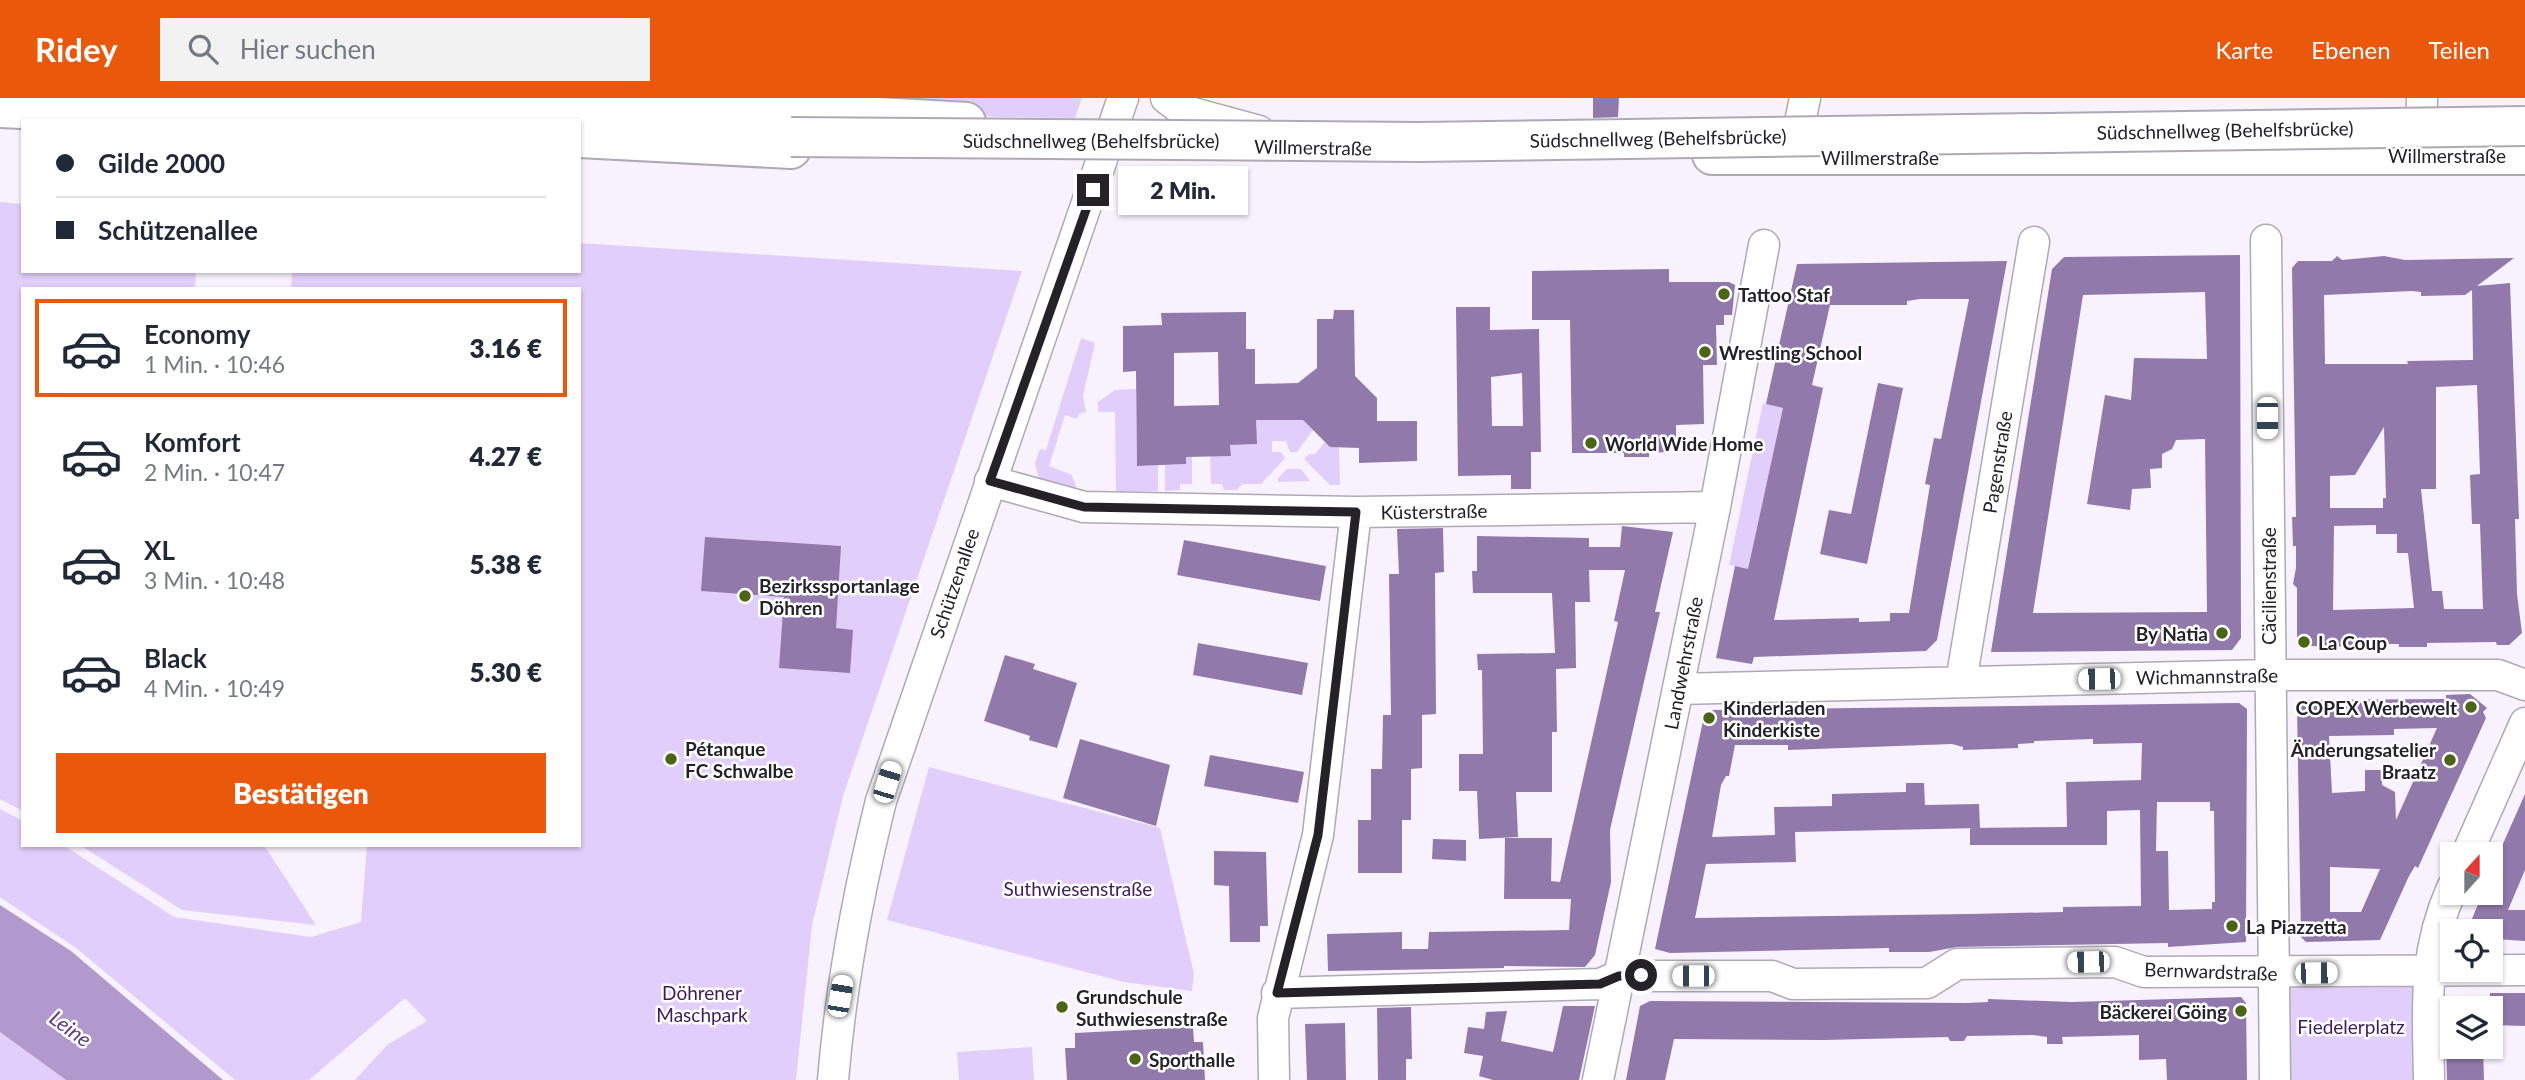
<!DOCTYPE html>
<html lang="de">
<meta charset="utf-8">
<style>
:root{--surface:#fff;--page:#f2f2f3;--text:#1f2937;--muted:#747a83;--line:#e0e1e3;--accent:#ea580c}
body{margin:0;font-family:Lato,sans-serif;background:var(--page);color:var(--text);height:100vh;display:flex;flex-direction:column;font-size:26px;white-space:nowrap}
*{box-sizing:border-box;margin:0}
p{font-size:23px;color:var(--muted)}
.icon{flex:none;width:38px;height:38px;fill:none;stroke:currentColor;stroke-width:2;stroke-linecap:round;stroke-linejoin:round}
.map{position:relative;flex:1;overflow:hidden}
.side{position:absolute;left:21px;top:189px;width:560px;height:560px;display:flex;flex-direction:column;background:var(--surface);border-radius:0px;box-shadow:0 2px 5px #0004}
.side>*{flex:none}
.hud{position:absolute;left:21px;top:21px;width:560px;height:154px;border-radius:0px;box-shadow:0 2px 5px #0004;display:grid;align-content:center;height:154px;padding:0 35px;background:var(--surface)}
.needle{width:46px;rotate:21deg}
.controls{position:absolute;left:2440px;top:744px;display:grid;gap:14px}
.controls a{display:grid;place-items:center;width:63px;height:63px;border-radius:0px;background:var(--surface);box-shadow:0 2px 5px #0004;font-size:35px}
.end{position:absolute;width:32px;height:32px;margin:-16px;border:9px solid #242227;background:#fff;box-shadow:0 0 0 4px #fff}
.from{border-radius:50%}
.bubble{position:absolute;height:49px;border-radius:0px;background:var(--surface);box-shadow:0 2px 5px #0004;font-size:23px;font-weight:800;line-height:49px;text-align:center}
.car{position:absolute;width:21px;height:42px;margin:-21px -10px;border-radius:9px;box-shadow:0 0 5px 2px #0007;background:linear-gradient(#fff 24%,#345 0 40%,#fff 0 76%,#345 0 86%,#fff 0)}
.hud b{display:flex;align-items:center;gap:24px;height:66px;font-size:26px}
.hud b+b{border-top:2px solid var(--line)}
.hud i{width:18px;height:18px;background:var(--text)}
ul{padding:12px 0 0;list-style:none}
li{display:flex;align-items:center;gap:21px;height:98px;margin:0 14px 10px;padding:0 21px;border:4px solid transparent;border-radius:0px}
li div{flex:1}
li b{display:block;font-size:26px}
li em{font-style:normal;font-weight:800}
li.active{border-color:var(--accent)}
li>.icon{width:63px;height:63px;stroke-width:1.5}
.cta{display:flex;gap:14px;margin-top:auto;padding:14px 35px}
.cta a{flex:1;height:80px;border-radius:0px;background:var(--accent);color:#fff;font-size:28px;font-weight:800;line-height:80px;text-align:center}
header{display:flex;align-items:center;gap:42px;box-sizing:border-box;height:98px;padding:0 35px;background:var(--accent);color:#fff}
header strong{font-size:33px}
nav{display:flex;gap:38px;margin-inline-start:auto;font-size:24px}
.search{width:490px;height:63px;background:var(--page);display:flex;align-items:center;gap:18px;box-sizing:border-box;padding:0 24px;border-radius:0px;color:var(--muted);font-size:26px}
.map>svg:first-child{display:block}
</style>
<header>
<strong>Ridey</strong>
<div class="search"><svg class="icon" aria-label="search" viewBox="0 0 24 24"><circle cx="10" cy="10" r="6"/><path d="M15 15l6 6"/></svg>Hier suchen</div>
<nav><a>Karte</a><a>Ebenen</a><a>Teilen</a></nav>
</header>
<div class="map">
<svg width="2525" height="982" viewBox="0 0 2525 982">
<rect width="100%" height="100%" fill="#f7f2fd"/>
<path fill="#e2cefa" d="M749 0H1082L1075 20 996 19Z
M0 104 23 106V173H196L195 191H23V713L0 701Z
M579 145 1022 173 843 698 812 827 796 982H355L387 947 427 923 405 900 309 982H235L76 850 0 799V711L23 723V747H63L174 819 311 839 361 824 367 747H579V191H291L292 173H579Z
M1081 240 1095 245 1083 298 1086 314 1079 316 1077 321 1065 317 1049 368 1072 377 1077 392 1039 382 1035 365 1040 351 1046 352Z
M1136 291 1137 368 1158 367V393L1116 394 1115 314H1098V304L1115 292Z
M1763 305 1783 310 1748 471 1729 467Z
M1256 322H1303L1313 332 1297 354H1290L1286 343H1272V354H1281L1285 360 1261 386H1242L1237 392H1224L1222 386H1211L1210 358H1231L1230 347 1256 346Z
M1325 344 1339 350 1340 387H1330L1304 361 1309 356H1315Z
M1186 359H1192V386H1180V392L1165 393V367L1186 366Z
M1287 371H1301L1310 383 1278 384V380Z
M929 669 1160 730 1194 876 1192 893 1124 884 887 822Z
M80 747H264L316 827 182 812Z
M2427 874 2429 982H2275L2273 875Z
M0 934 66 982H0Z
M1032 949 1034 982H959L957 954Z"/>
<path fill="#b299cd" d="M0 807 71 853 223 982H66L0 934Z"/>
<path fill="#9179ab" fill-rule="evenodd" d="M1593 0H1619L1618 19 1593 20Z
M2240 157 2241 540 2232 552 1991 554 2052 171 2064 159ZM2205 194 2207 261 2134 260 2131 302 2105 297 2087 406 2130 412 2132 391 2151 390 2150 371 2162 370V356L2172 351 2176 342 2205 341 2207 514 2033 515 2083 197Z
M2337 158 2342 162 2384 158 2405 162 2514 160 2477 188 2510 185 2519 421H2515L2517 496 2522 535 2509 547H2497L2496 544 2427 545V549H2399V546H2376L2372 549 2307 548V539H2297V490L2293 486 2296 470V448H2293L2292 419H2296L2292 170 2298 163H2332ZM2472 192 2473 262 2407 263 2408 266H2325L2324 197 2412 193 2421 194V198L2465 197ZM2477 287 2480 376 2470 377 2472 426H2480L2483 511H2444L2442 493H2432L2421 391H2436V289ZM2384 329 2386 400H2383V410H2330V378L2355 377ZM2376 427V436H2397V455H2408L2414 510 2333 512 2334 428Z
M2007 163 1937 542 1926 553 1754 559 1752 566 1716 560 1735 468 1748 471 1783 310 1766 306 1797 166ZM1920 201H1969L1941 341 1934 340 1925 386 1930 387 1909 515H1890V523L1859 524V520L1774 522 1823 290 1812 287 1830 207H1907V203Z
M1669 171V184H1729L1735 187 1732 217H1724V227H1716L1717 267H1703L1704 326 1676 327V343H1667V354L1649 355V359H1624V355H1572L1570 222H1532V173Z
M1456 209H1490V232L1539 231 1541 354H1531V391H1511V377L1458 378ZM1522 275 1523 328H1492L1491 279Z
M1334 212H1354L1355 278 1377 300V323H1417V363L1359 365V350L1330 349 1303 322H1256L1257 346 1230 347 1231 358 1186 359V366L1137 368 1136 273 1123 274V228L1162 227 1161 215 1246 214V251H1255V286L1298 285 1317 270V221H1333ZM1218 254 1219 307 1174 308V255Z
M1878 285 1903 290 1867 466 1820 456 1829 412 1851 416Z
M1622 428 1673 434 1655 514H1660L1610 732 1611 784 1595 857 1585 869 1504 868V870L1328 873 1327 836 1402 834V851H1428L1429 834 1569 832 1571 801H1504L1505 740H1552L1551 783 1560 784 1618 524 1614 523 1625 472H1589L1590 504H1575L1576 570 1556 571 1557 634H1552V694H1516L1518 739 1479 741 1477 693H1459V656H1483L1482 572H1478L1477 556 1555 555 1552 495H1473L1472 473H1477V438L1589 440V449H1620Z
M1443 430 1444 474 1435 475 1436 616 1422 617V670L1411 671V722H1402V775H1358V722H1371V671H1382L1383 617H1391L1389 476H1399L1397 431Z
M705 439 841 448 836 530 853 532 850 575 779 570 784 499 701 493Z
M1184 442 1326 468 1320 503 1177 477Z
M1198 545 1308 565 1302 597 1193 577Z
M1005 557 1035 566 1033 571 1077 585 1057 650 1029 642 1030 638 984 623Z
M2470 596 2487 610 2483 614 2486 620 2418 770 2415 768 2409 778 2380 842 2306 844 2301 839 2297 609 2305 602 2446 601V597ZM2437 630 2396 722 2395 694 2382 687V672H2365V693L2332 695 2329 638 2394 637V631ZM2330 769 2380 771 2361 814H2330Z
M2239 605 2247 611 2246 844 2168 849V845L1957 849 1929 854H1889V850L1670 855 1655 851 1704 618 1711 612ZM2093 641V646L2142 645 2141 682 2066 684 2067 729 1970 730V747H2107V713L2140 712 2141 808 2063 809V814L1970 816 1695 820 1706 766 1796 764 1795 734 1980 730 1979 706 1925 707 1924 685H1906V694L1832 696V708L1774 709 1775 737 1712 739 1721 687 1726 678H1729L1735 647H1788V652L1952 646 1963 649V652L2018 650V646L2034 645V643ZM2157 704H2210V713H2214L2215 804H2212V811L2169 812 2168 753H2156Z
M1080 641 1170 667 1156 728 1063 700Z
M1210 657 1304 674 1298 705 1204 688Z
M2525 696V772L2508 812H2525V843L2495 841 2490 852V823L2476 833H2467L2483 794H2490V775Z
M1433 741 1466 742V763L1432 761Z
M1214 753 1266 754 1268 828H1260V844H1230L1229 788 1214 787Z
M2490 895H2525V928L2490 927Z
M2241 899 2246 905 2247 982H2167L2166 961 2139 962V937L2062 939 2063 946H2047V939L2033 937 1967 938 1964 943H1950L1948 939 1824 942 1674 941 1665 982H1626L1640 908 1650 903 1966 905 1988 904V901L2072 904Z
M1563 908H1595L1579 982H1493L1479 978 1483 958 1464 955 1468 929 1484 931 1486 914 1507 913 1501 943 1553 954Z
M1411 909 1412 961H1406V982H1378L1377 910Z
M1345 925 1346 982H1307L1305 926Z
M1193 929 1194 944H1203L1205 982H1067L1065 950H1075V935Z
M2446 948H2483L2484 982H2447Z"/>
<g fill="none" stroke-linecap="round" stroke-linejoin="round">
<defs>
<path id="minor" d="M1166 0 1182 12 1259 33
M2421 50 2422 0
M1793 58 1805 0
M2266 142 2275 982
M990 383 1084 409 1356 414 1715 409
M1961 584 2034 144
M1678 591 2268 577H2498L2525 587
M2467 756 2525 625
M1277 895 1600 886 1619 878H1772L1793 886 1927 885 1957 866 2115 864 2144 874 2525 872
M833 982C841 887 858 795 881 703L1123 0
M1274 982 1273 920 1318 737 1356 414
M1598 982 1715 409 1764 147
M2429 982C2428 911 2422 858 2452 790"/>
<path id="major" d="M1712 57H2525"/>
<path id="highway" d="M100 0 185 6H271L475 19
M0 10 127 16
M450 17C622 9 794 13 966 24
M579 40 791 51"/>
</defs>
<use href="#minor" stroke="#afa9b6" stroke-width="33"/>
<use href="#major" stroke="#afa9b6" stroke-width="42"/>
<use href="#highway" stroke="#afa9b6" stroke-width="42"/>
<use href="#minor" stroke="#fff" stroke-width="30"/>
<use href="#major" stroke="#fff" stroke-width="38"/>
<use href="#highway" stroke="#fff" stroke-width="38"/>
<defs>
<path id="highway-bridge" d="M791 39 1419 44 2525 28"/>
</defs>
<use href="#highway-bridge" stroke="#afa9b6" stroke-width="42" stroke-linecap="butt"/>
<use href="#highway-bridge" stroke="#fff" stroke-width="38"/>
</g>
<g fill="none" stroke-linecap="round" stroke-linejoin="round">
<path stroke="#242227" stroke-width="9" d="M1093 92 990 383 1084 409 1356 414 1318 737 1277 895 1600 886 1619 878 1641 877"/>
</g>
<g fill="#4b6516" stroke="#fff" stroke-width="2.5">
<circle cx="1724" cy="196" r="7"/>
<circle cx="1705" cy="254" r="7"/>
<circle cx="1591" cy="345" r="7"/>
<circle cx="745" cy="498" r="7"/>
<circle cx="2222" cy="535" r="7"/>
<circle cx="2304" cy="544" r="7"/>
<circle cx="2471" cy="609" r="7"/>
<circle cx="1709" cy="620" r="7"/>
<circle cx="671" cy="661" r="7"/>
<circle cx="2450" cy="662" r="7"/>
<circle cx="2232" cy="828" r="7"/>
<circle cx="1062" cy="909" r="7"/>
<circle cx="2241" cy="913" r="7"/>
<circle cx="1135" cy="961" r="7"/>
</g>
<g text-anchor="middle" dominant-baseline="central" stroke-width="5" stroke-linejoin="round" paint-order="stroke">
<g font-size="19" fill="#242227" stroke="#fff">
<text transform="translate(2225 32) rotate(-1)">Südschnellweg (Behelfsbrücke)</text>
<text transform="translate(1658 40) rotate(-1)">Südschnellweg (Behelfsbrücke)</text>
<text x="1091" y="42">Südschnellweg (Behelfsbrücke)</text>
<text transform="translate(1313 49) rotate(1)">Willmerstraße</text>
<text x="2447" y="57">Willmerstraße</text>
<text x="1880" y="59">Willmerstraße</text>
<text transform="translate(1997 364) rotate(-81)">Pagenstraße</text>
<text transform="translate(1434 413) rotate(-1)">Küsterstraße</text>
<text transform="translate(954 485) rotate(-71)">Schützenallee</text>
<text transform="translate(2268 488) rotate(-90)">Cäcilienstraße</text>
<text transform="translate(1683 565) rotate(-79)">Landwehrstraße</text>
<text transform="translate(2207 578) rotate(-1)">Wichmannstraße</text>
<text transform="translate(2211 873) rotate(2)">Bernwardstraße</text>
</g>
<g font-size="19" font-weight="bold" fill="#242227" stroke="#fff" text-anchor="start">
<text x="1738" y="196">Tattoo Staf</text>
<text x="1719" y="254">Wrestling School</text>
<text x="1605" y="345">World Wide Home</text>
<text x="759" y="487">Bezirkssportanlage<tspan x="759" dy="22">Döhren</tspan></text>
<text x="2208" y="535" text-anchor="end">By Natia</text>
<text x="2318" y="544">La Coup</text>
<text x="1723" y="609">Kinderladen<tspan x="1723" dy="22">Kinderkiste</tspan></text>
<text x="2457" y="609" text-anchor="end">COPEX Werbewelt</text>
<text x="685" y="650">Pétanque<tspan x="685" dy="22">FC Schwalbe</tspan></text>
<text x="2436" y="651" text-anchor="end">Änderungsatelier<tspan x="2436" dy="22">Braatz</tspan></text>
<text x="2246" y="828">La Piazzetta</text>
<text x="1076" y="898">Grundschule<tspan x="1076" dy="22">Suthwiesenstraße</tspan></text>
<text x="2227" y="913" text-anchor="end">Bäckerei Göing</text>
<text x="1149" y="961">Sporthalle</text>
</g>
<g font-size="19" fill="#3e1c59" stroke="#fff">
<text x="1078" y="790">Suthwiesenstraße</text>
<text x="702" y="894">Döhrener<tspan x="702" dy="22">Maschpark</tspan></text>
<text x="2351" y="928">Fiedelerplatz</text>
</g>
<g font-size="21" font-style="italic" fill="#5e3d7d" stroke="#fff">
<text transform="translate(71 930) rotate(36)">Leine</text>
</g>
</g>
</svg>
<div class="controls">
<a><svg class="needle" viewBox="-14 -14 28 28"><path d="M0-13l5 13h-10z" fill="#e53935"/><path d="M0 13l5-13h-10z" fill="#747a83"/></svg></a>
<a><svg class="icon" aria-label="locate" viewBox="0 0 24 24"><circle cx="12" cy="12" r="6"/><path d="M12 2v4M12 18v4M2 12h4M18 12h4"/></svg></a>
<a><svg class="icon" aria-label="layers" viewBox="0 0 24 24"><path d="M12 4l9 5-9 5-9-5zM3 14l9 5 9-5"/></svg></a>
</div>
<i class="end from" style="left:1641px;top:877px"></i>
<i class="end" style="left:1093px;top:92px"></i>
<div class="bubble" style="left:1118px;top:68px;width:130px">2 Min.</div>
<i class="car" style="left:2267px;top:320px;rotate:180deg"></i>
<i class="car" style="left:2099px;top:581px;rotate:269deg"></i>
<i class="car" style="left:887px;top:684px;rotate:17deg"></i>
<i class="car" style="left:2088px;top:864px;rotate:269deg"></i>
<i class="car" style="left:2316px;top:875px;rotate:89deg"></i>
<i class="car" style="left:1693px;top:878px;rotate:270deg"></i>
<i class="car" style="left:840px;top:898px;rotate:10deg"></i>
<div class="hud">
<b><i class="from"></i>Gilde 2000</b>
<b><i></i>Schützenallee</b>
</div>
<section class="side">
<ul>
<li class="active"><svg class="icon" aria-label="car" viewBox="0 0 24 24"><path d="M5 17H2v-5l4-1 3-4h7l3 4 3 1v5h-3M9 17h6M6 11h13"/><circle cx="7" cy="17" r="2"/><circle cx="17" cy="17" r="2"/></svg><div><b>Economy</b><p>1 Min. · 10:46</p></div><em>3.16 €</em></li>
<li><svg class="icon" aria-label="car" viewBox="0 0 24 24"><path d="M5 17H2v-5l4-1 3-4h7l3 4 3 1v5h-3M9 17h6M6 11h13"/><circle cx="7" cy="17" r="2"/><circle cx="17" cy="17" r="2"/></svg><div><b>Komfort</b><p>2 Min. · 10:47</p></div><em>4.27 €</em></li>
<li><svg class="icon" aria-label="car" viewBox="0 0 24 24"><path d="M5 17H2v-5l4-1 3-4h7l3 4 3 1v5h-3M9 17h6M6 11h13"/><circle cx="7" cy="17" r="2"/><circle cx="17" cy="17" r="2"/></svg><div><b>XL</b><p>3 Min. · 10:48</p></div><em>5.38 €</em></li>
<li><svg class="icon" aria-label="car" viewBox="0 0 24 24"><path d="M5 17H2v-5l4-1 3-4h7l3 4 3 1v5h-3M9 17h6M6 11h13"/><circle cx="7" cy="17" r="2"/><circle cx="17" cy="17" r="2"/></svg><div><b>Black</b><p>4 Min. · 10:49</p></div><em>5.30 €</em></li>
</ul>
<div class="cta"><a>Bestätigen</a></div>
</section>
</div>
